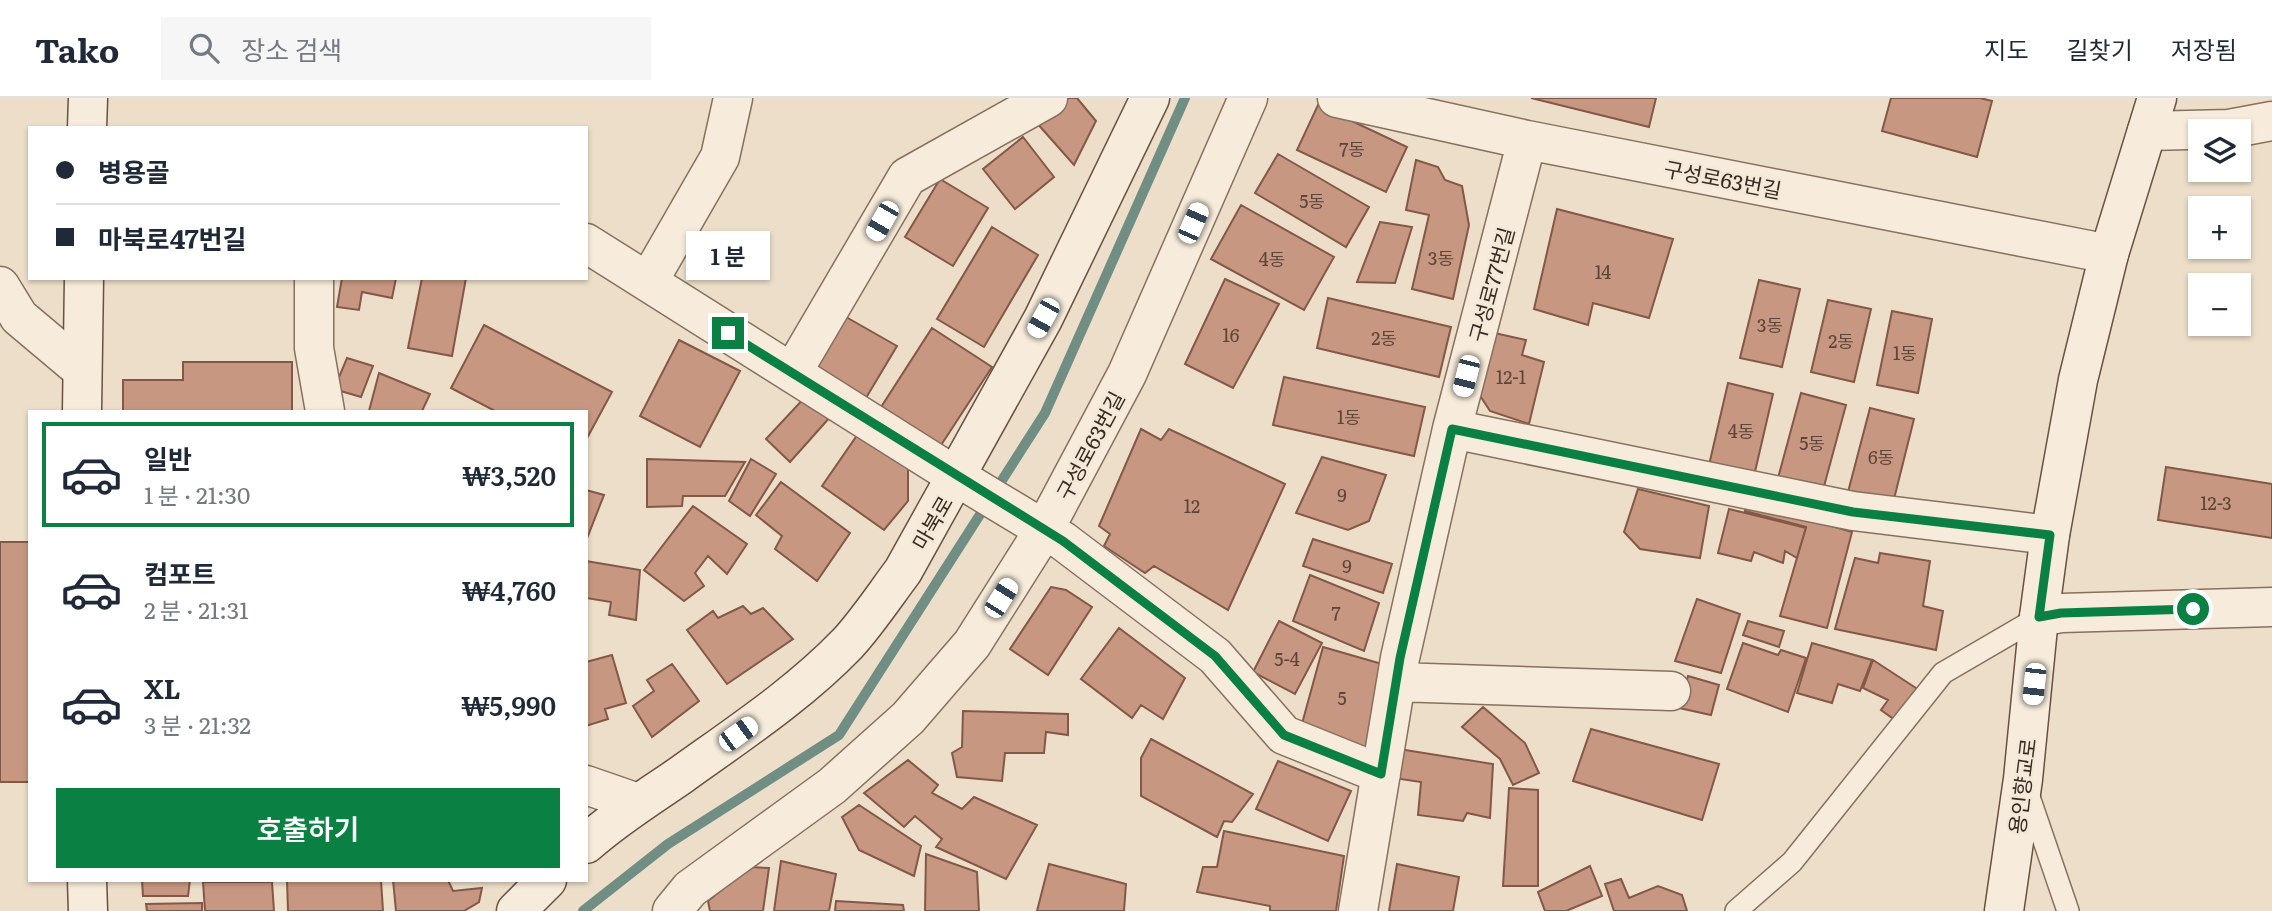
<!DOCTYPE html>
<html lang="ko">
<meta charset="utf-8">
<style>
:root{--surface:#fff;--page:#f6f6f7;--text:#1f2937;--muted:#747a83;--line:#e0e1e3;--accent:#0b8043}
body{margin:0;font-family:Literata,"Noto Sans KR",serif;background:var(--page);color:var(--text);height:100vh;display:flex;flex-direction:column;font-size:26px;white-space:nowrap}
*{box-sizing:border-box;margin:0}
p{font-size:23px;color:var(--muted)}
.icon{flex:none;width:38px;height:38px;fill:none;stroke:currentColor;stroke-width:2;stroke-linecap:round;stroke-linejoin:round}
.map{position:relative;flex:1;overflow:hidden}
.side{position:absolute;left:28px;top:312px;width:560px;height:472px;display:flex;flex-direction:column;background:var(--surface);border-radius:0px;box-shadow:0 2px 5px #0004}
.side>*{flex:none}
.top-card{position:absolute;left:28px;top:28px;width:560px;height:154px;border-radius:0px;box-shadow:0 2px 5px #0004;display:grid;align-content:center;height:154px;padding:0 28px;background:var(--surface)}
.controls{position:absolute;left:2188px;top:21px;display:grid;gap:14px}
.controls a{display:grid;place-items:center;width:63px;height:63px;border-radius:0px;background:var(--surface);box-shadow:0 2px 5px #0004;font-size:35px}
.end{position:absolute;width:32px;height:32px;margin:-16px;border:9px solid #0b8043;background:#fff;box-shadow:0 0 0 4px #fff}
.from{border-radius:50%}
.bubble{position:absolute;height:49px;border-radius:0px;background:var(--surface);box-shadow:0 2px 5px #0004;font-size:23px;font-weight:600;line-height:49px;text-align:center}
.car{position:absolute;width:21px;height:42px;margin:-21px -10px;border-radius:9px;box-shadow:0 0 5px 2px #0007;background:linear-gradient(#fff 24%,#345 0 40%,#fff 0 76%,#345 0 86%,#fff 0)}
.top-card b{display:flex;align-items:center;gap:24px;height:66px;font-size:26px}
.top-card b+b{border-top:2px solid var(--line)}
.top-card i{width:18px;height:18px;background:var(--text)}
ul{padding:12px 0 0;list-style:none}
li{display:flex;align-items:center;gap:21px;height:105px;margin:0 14px 10px;padding:0 14px;border:4px solid transparent;border-radius:0px}
li div{flex:1}
li b{display:block;font-size:26px}
li em{font-style:normal;font-weight:600}
li.current{border-color:var(--accent)}
li>.icon{width:63px;height:63px;stroke-width:1.5}
.action{display:flex;gap:14px;margin-top:auto;padding:14px 28px}
.action a{flex:1;height:80px;border-radius:0px;background:var(--accent);color:#fff;font-size:28px;font-weight:600;line-height:80px;text-align:center}
header{display:flex;align-items:center;gap:42px;box-sizing:border-box;height:98px;padding:0 35px;background:var(--surface);border-bottom:2px solid var(--line)}
header strong{font-size:33px}
nav{display:flex;gap:38px;margin-inline-start:auto;font-size:24px}
.search{width:490px;height:63px;background:var(--page);display:flex;align-items:center;gap:18px;box-sizing:border-box;padding:0 24px;border-radius:0px;color:var(--muted);font-size:26px}
.map>svg:first-child{display:block}
</style>
<header>
<strong>Tako</strong>
<div class="search"><svg class="icon" aria-label="search" viewBox="0 0 24 24"><circle cx="10" cy="10" r="6"/><path d="M15 15l6 6"/></svg>장소 검색</div>
<nav><a>지도</a><a>길찾기</a><a>저장됨</a></nav>
</header>
<div class="map">
<svg width="2272" height="813" viewBox="0 0 2272 813">
<rect width="100%" height="100%" fill="#ecdec9"/>
<g fill="none" stroke-linecap="round" stroke-linejoin="round">
<path stroke="#708e84" stroke-width="10" d="M583 813 668 746 839 637 1045 315 1185 0"/>
</g>
<path fill="#c79781" stroke="#845846" stroke-width="2" d="M1065 0H1077L1096 23 1074 67 1036 24Z
M1531 0H1656L1649 29Z
M1891 0H1980L1992 3 1977 59 1882 33Z
M1318 7 1407 49 1386 94 1297 52Z
M1023 39 1054 79 1015 111 983 71Z
M1278 56 1369 109 1346 149 1255 95Z
M1416 62 1438 69 1445 82 1462 88 1469 127 1453 201 1412 191 1429 117 1406 112Z
M940 81 988 110 953 168 905 139Z
M1241 107 1334 159 1304 212 1211 161Z
M1557 111 1673 141 1649 220 1593 205 1588 227 1534 211Z
M1380 124 1412 129 1395 185 1357 184Z
M992 129 1038 157 984 249 937 221Z
M342 180H396L392 200 362 194 359 212 337 209Z
M422 180H466L452 258 408 250Z
M1225 181 1279 206 1233 290 1185 266Z
M1759 182 1800 191 1782 269 1740 260Z
M1328 200 1451 229 1439 279 1317 250Z
M1828 202 1871 211 1854 284 1811 274Z
M1892 213 1932 221 1918 295 1877 287Z
M846 219 897 248 863 305 813 277Z
M484 227 612 294 586 342V313H495L451 290Z
M932 230 992 269 934 358 874 320Z
M1490 234 1526 242 1522 257 1544 264 1529 326 1490 313 1477 293Z
M679 242 740 273 700 349 640 318Z
M347 260 373 268 361 299 334 291Z
M183 264H292V313H123V282H183Z
M379 275 430 296 422 313H369Z
M1284 279 1425 309 1414 358 1273 327Z
M1728 285 1773 296 1754 378 1709 367Z
M1801 295 1846 307 1823 392 1778 380Z
M806 298 831 318 790 364 766 341Z
M1870 310 1914 321 1893 405 1848 394Z
M1141 331 1161 342 1169 331 1285 386 1228 512 1154 468 1145 475 1104 448 1110 436 1099 428Z
M858 336 908 370V403L884 432 822 388Z
M1322 359 1386 377 1369 423 1348 432 1296 415Z
M647 361 745 364 725 398H683L682 408 647 409Z
M751 361 776 376 750 418 729 403Z
M2166 369 2272 386V440L2158 422Z
M781 384 850 435 817 483 775 451 782 438 756 417Z
M1638 391 1709 408 1700 460 1640 451 1624 434Z
M586 392 604 397 586 443Z
M1748 403 1852 434 1827 530 1780 518 1806 429 1745 413Z
M693 408 747 446 727 476 708 458 695 475 704 488 684 503 644 472Z
M1729 411 1806 430 1797 460 1785 453 1783 465 1754 454 1751 463 1718 455Z
M1313 441 1392 466 1383 495 1303 468Z
M0 444H30V684H0Z
M1880 455 1930 463 1923 508 1943 513 1936 552 1835 531 1855 460 1878 465Z
M586 463 640 472 636 522 609 517 611 504 586 500Z
M1310 477 1379 505 1364 553 1293 523Z
M1051 489 1066 492 1092 509 1048 577 1010 551Z
M1697 501 1740 516 1721 575 1675 563Z
M743 508 751 516 763 510 793 541 727 586 687 532 713 513 718 520Z
M1279 523 1322 545 1295 596 1253 574Z
M1748 523 1784 533 1779 549 1743 537Z
M1119 530 1185 580 1163 621 1141 607 1132 620 1081 581Z
M1743 545 1778 557 1781 552 1806 560 1788 614 1727 591Z
M1812 545 1872 562 1860 593 1838 586 1832 605 1797 595Z
M1323 549 1382 566 1365 653 1300 633Z
M612 557 626 605 605 611 608 621 586 628V564Z
M1873 562 1919 592 1899 625 1881 612 1888 602 1863 590Z
M672 566 699 603 652 639 633 608 654 593 647 582Z
M1688 578 1719 587 1711 617 1679 610Z
M1483 609 1525 645 1539 675 1513 687 1500 661 1462 629Z
M963 613 1068 616V637L1046 634 1044 655H1005L1002 683 957 679 952 655 962 649Z
M1591 631 1719 666 1702 722 1573 683Z
M1151 641 1253 696 1232 724 1224 723 1217 739 1141 698V660Z
M1399 651 1493 666 1490 720 1467 715 1463 723 1418 717 1421 684 1394 680Z
M908 662 938 687 932 695 962 711 974 699 1037 727 1006 781 936 749 942 741 915 718 904 729 864 695Z
M1278 663 1351 693 1328 743 1256 711Z
M1509 690 1538 692V788H1503Z
M859 707 921 748 914 778 859 752 842 719Z
M1224 733 1344 758 1336 813H1270V808L1197 794 1203 769H1217Z
M926 756 977 774 979 813H925Z
M781 763 836 776 829 813H774Z
M1049 766 1126 786 1124 813H1037Z
M1397 766 1459 779 1453 813H1389Z
M1590 768 1602 798 1566 813H1545L1538 794Z
M750 769 769 770 763 813H710L708 803Z
M1621 781 1629 800 1658 788 1682 797 1687 813H1614L1605 786Z
M142 782H190L188 798H143Z
M287 782H381L383 813H288Z
M393 782H448L453 793 482 790 479 804 464 813H396Z
M203 784H272L274 813H205Z
M836 803 903 807 904 813H835Z
M202 805V813H147L146 806Z"/>
<g fill="none" stroke-linecap="round" stroke-linejoin="round">
<defs>
<path id="lane" d="M2028 696 2068 813
M1736 813 1792 764 1943 575 2039 519"/>
<path id="street" d="M1337 0 1527 42 2109 156
M2147 33 2229 31 2272 23
M586 145 957 379 1063 443 1215 558 1284 637 1381 676
M314 180V250L325 313
M648 184 720 59 733 0
M0 188 19 219 82 272
M792 275 907 79 1048 0
M1452 331 1853 413 2050 437
M2039 519 2061 515 2272 509
M1396 584 1671 593
M586 687 638 705
M672 813 690 791 832 688 908 620 972 546 1044 432 1127 276 1248 0
M1358 813 1400 560 1452 331 1527 42"/>
<path id="secondary" d="M87 30 88 0
M82 313 84 180
M586 746C615 720 649 699 681 677 738 636 799 596 848 545 868 523 885 497 903 473L1043 221 1150 0
M87 782 88 813
M516 813 547 782
M2004 813 2023 681 2039 519 2050 437 2078 282 2109 156 2157 0"/>
</defs>
<use href="#lane" stroke="#87705e" stroke-width="24"/>
<use href="#street" stroke="#87705e" stroke-width="41"/>
<use href="#secondary" stroke="#695141" stroke-width="41"/>
<use href="#lane" stroke="#f7ecdb" stroke-width="21"/>
<use href="#street" stroke="#f7ecdb" stroke-width="38"/>
<use href="#secondary" stroke="#f7ecdb" stroke-width="38"/>
</g>
<g fill="none" stroke-linecap="round" stroke-linejoin="round">
<path stroke="#0b8043" stroke-width="9" d="M728 235 1063 443 1215 558 1284 637 1381 676 1400 560 1452 331 1853 414 2050 437 2039 519 2061 515 2193 511"/>
</g>
<g text-anchor="middle" dominant-baseline="central" stroke-width="5" stroke-linejoin="round" paint-order="stroke">
<g font-size="18" fill="#5c4539">
<text x="1352" y="50">7동</text>
<text x="1312" y="102">5동</text>
<text x="1441" y="159">3동</text>
<text x="1272" y="160">4동</text>
<text x="1603" y="173">14</text>
<text x="1770" y="226">3동</text>
<text x="1231" y="236">16</text>
<text x="1384" y="239">2동</text>
<text x="1841" y="242">2동</text>
<text x="1905" y="254">1동</text>
<text x="1511" y="278">12-1</text>
<text x="1349" y="318">1동</text>
<text x="1741" y="332">4동</text>
<text x="1812" y="344">5동</text>
<text x="1881" y="358">6동</text>
<text x="1342" y="396">9</text>
<text x="2216" y="404">12-3</text>
<text x="1192" y="407">12</text>
<text x="1347" y="467">9</text>
<text x="1336" y="514">7</text>
<text x="1287" y="560">5-4</text>
<text x="1342" y="599">5</text>
</g>
<g font-size="21" fill="#382a21" stroke="#f4e9d8">
<text transform="translate(1723 80) rotate(11)">구성로63번길</text>
<text transform="translate(1490 186) rotate(-75)">구성로77번길</text>
<text transform="translate(1089 347) rotate(-62)">구성로63번길</text>
<text transform="translate(931 424) rotate(-60)">마북로</text>
<text transform="translate(2021 688) rotate(-83)">용인향교로</text>
</g>
</g>
</svg>
<div class="controls">
<a><svg class="icon" aria-label="layers" viewBox="0 0 24 24"><path d="M12 4l9 5-9 5-9-5zM3 14l9 5 9-5"/></svg></a>
<a>+</a>
<a>−</a>
</div>
<i class="end from" style="left:2193px;top:511px"></i>
<i class="end" style="left:728px;top:235px"></i>
<div class="bubble" style="left:686px;top:133px;width:84px">1 분</div>
<i class="car" style="left:882px;top:123px;rotate:210deg"></i>
<i class="car" style="left:1193px;top:125px;rotate:24deg"></i>
<i class="car" style="left:1043px;top:220px;rotate:209deg"></i>
<i class="car" style="left:1466px;top:278px;rotate:194deg"></i>
<i class="car" style="left:1001px;top:500px;rotate:32deg"></i>
<i class="car" style="left:2034px;top:586px;rotate:186deg"></i>
<i class="car" style="left:738px;top:636px;rotate:54deg"></i>
<div class="top-card">
<b><i class="from"></i>병용골</b>
<b><i></i>마북로47번길</b>
</div>
<section class="side">
<ul>
<li class="current"><svg class="icon" aria-label="car" viewBox="0 0 24 24"><path d="M5 17H2v-5l4-1 3-4h7l3 4 3 1v5h-3M9 17h6M6 11h13"/><circle cx="7" cy="17" r="2"/><circle cx="17" cy="17" r="2"/></svg><div><b>일반</b><p>1 분 · 21:30</p></div><em>₩3,520</em></li>
<li><svg class="icon" aria-label="car" viewBox="0 0 24 24"><path d="M5 17H2v-5l4-1 3-4h7l3 4 3 1v5h-3M9 17h6M6 11h13"/><circle cx="7" cy="17" r="2"/><circle cx="17" cy="17" r="2"/></svg><div><b>컴포트</b><p>2 분 · 21:31</p></div><em>₩4,760</em></li>
<li><svg class="icon" aria-label="car" viewBox="0 0 24 24"><path d="M5 17H2v-5l4-1 3-4h7l3 4 3 1v5h-3M9 17h6M6 11h13"/><circle cx="7" cy="17" r="2"/><circle cx="17" cy="17" r="2"/></svg><div><b>XL</b><p>3 분 · 21:32</p></div><em>₩5,990</em></li>
</ul>
<div class="action"><a>호출하기</a></div>
</section>
</div>
